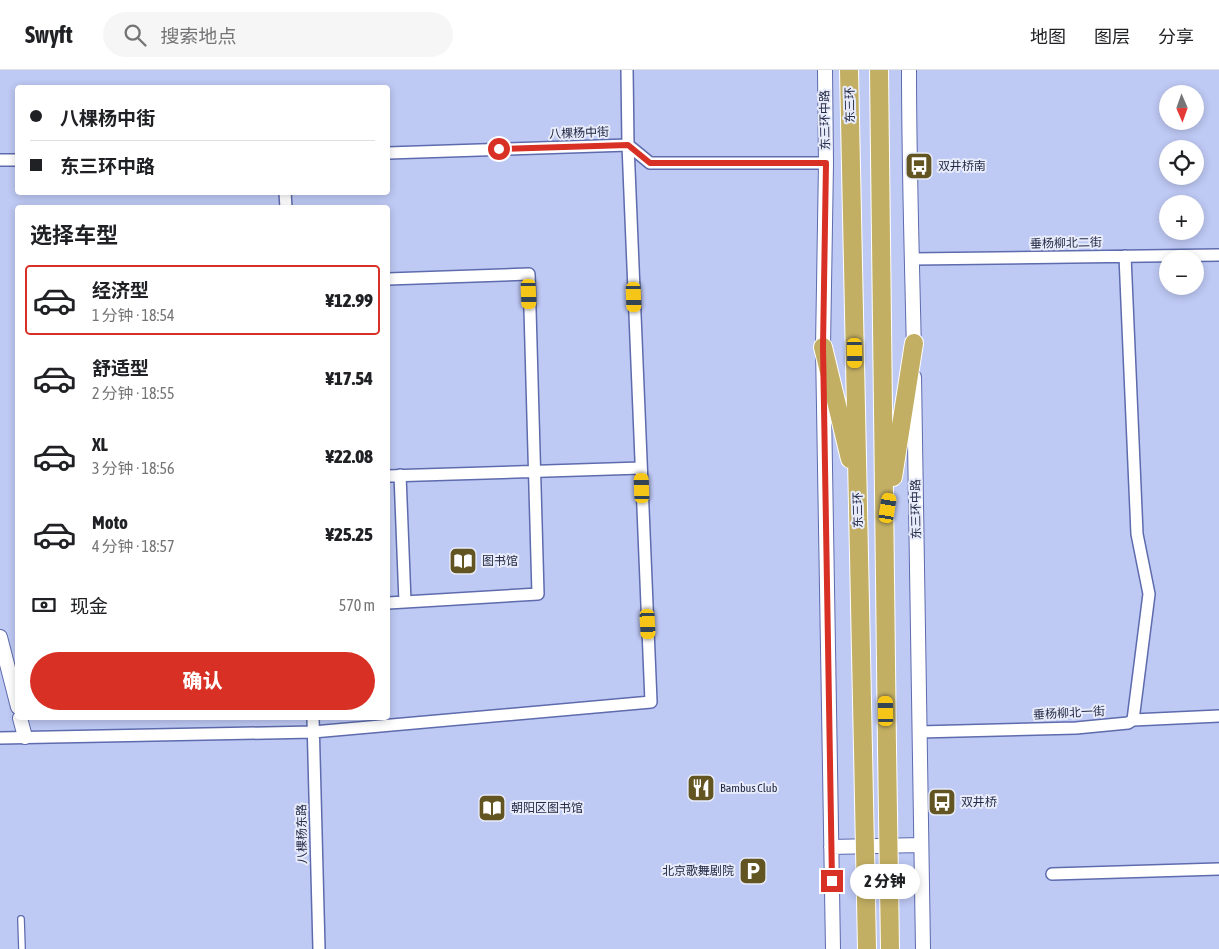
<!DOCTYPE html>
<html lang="zh">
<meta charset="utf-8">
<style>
:root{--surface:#fff;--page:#f6f6f6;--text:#202124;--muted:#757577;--line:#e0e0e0;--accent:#d93025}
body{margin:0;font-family:"Asap Condensed","Noto Sans SC",sans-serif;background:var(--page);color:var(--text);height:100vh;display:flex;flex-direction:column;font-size:19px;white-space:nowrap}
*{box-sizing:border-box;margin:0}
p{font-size:16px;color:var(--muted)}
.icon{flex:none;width:28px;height:28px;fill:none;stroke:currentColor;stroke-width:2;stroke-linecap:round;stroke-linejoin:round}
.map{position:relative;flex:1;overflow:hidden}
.panel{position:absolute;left:15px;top:135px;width:375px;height:515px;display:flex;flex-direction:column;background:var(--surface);border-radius:5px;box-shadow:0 2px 8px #0003}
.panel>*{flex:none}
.top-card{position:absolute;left:15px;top:15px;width:375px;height:110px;border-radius:5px;box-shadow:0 2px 8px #0003;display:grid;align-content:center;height:110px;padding:0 15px;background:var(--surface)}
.needle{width:32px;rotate:178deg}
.fabs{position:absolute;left:1159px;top:15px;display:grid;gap:10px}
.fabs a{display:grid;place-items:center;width:45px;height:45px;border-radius:50%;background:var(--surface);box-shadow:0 2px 8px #0003;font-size:25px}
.end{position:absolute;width:22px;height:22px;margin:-11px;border:6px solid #d93025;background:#fff;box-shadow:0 0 0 2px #fff}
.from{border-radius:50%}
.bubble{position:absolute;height:35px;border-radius:18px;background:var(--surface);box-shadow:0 2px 8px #0003;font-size:16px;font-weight:800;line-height:35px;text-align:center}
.car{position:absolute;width:15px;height:30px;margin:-15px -8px;border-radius:6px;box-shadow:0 0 4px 1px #0007;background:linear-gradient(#f5c518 24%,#345 0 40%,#f5c518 0 76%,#345 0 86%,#f5c518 0)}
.top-card b{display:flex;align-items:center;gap:18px;height:48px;font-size:19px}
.top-card b+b{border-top:1px solid var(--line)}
.top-card i{width:12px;height:12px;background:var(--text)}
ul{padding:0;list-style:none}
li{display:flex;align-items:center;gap:15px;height:70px;margin:0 10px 8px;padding:0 5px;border:2px solid transparent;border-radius:5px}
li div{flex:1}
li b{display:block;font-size:19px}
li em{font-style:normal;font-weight:800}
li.on{border-color:var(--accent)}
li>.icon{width:45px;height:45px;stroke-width:1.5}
h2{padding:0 15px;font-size:22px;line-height:60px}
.pay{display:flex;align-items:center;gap:12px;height:55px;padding:0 15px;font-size:19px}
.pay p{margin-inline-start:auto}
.primary-button{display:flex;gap:10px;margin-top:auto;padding:10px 15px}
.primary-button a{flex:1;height:58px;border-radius:30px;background:var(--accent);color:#fff;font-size:20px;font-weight:800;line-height:58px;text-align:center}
header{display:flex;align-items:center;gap:30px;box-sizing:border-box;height:70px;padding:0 25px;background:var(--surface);border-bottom:1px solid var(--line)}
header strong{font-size:24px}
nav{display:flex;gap:28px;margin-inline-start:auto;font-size:18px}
.search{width:350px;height:45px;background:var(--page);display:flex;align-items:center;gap:12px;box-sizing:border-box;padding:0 18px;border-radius:28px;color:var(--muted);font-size:19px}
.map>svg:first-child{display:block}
</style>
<header>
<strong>Swyft</strong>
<div class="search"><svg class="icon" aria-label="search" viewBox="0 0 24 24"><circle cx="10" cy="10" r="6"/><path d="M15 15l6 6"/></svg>搜索地点</div>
<nav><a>地图</a><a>图层</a><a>分享</a></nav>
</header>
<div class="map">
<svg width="1219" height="879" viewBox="0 0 1219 879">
<rect width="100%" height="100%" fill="#bec9f4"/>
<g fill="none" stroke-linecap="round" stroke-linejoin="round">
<defs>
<path id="service" d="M21 849 22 879"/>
<path id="minor" d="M388 83 628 75 650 93H826
M0 90H18
M285 122 286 138
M1125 186 1137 464 1149 524 1133 650
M913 189 1219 185
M388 209 529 204 538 524 388 533
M400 405 405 532
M388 406 641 398
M313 648 319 879
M919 662 1076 658 1128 653 1133 650 1219 646
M0 668 313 662 651 632 628 75 627 0
M1052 804 1219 799"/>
<path id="tertiary" d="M825 0 826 93 823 277 833 879
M909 0C909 95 912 189 914 283
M914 307 923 879
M0 567 18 637
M20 648 25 667
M831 777 921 775"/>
<path id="trunk" d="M849 0 863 680
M879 0 887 678
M823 277 850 389
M893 407 914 273"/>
</defs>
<use href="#service" stroke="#5e6bad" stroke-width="8"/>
<use href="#minor" stroke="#5e6bad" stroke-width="14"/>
<use href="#tertiary" stroke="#5e6bad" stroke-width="16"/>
<use href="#trunk" stroke="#fff" stroke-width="20"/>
<use href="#service" stroke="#fff" stroke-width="5.5"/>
<use href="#minor" stroke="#fff" stroke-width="11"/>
<use href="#tertiary" stroke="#fff" stroke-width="14"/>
<use href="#trunk" stroke="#c3af64" stroke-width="18"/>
<defs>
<path id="trunk-bridge" d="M887 678 890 879
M863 680 867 879"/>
</defs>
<use href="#trunk-bridge" stroke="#fff" stroke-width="20" stroke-linecap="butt"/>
<use href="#trunk-bridge" stroke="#c3af64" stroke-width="18"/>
</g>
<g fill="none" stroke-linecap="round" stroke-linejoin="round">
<path stroke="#d93025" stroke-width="6" d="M499 79 628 75 650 93H826L823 277 832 811"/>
</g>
<defs>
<symbol id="bus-square" viewBox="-11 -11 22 22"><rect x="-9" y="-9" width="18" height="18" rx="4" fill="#635521" stroke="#e7ebfa"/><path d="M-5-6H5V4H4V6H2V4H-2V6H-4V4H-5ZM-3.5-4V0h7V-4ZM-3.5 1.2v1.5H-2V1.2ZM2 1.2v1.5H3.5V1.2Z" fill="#fff"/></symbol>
<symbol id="library-square" viewBox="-11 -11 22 22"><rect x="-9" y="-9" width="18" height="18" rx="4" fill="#635521" stroke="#e7ebfa"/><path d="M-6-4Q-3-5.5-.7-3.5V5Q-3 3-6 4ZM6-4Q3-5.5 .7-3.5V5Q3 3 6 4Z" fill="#fff"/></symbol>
<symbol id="restaurant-square" viewBox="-11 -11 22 22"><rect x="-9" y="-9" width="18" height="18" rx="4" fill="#635521" stroke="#e7ebfa"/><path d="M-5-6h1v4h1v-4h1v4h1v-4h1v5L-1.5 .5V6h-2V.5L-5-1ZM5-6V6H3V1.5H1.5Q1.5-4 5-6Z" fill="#fff"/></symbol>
<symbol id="parking-square" viewBox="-11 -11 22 22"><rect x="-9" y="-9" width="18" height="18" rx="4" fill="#635521" stroke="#e7ebfa"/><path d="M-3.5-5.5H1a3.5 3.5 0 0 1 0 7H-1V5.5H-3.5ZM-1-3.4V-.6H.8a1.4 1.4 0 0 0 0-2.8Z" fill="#fff"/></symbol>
</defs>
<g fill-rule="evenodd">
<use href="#bus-square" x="903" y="80" width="32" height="32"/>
<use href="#library-square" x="447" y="475" width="32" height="32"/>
<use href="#restaurant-square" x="685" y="702" width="32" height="32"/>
<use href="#bus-square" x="926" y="716" width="32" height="32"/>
<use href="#library-square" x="476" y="722" width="32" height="32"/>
<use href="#parking-square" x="737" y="785" width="32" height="32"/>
</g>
<g text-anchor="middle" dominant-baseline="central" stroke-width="4" stroke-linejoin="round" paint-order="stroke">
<g font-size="12" fill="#242a46" stroke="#e7ebfa">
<text transform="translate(850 35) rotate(-91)">东三环</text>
<text transform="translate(825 50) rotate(-91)">东三环中路</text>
<text transform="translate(579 63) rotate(-2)">八棵杨中街</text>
<text transform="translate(1066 173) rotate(-1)">垂杨柳北二街</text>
<text transform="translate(916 439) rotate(-91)">东三环中路</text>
<text transform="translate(858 440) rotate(-91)">东三环</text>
<text transform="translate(1069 643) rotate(-3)">垂杨柳北一街</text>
<text transform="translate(302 764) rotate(-91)">八棵杨东路</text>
</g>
<g font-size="12" fill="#242a46" stroke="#e7ebfa" text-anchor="start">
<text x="938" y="96">双井桥南</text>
<text x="482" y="491">图书馆</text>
<text x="720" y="718">Bambus Club</text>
<text x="961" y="732">双井桥</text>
<text x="511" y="738">朝阳区图书馆</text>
<text x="734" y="801" text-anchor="end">北京歌舞剧院</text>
</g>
</g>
</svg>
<div class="fabs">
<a><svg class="needle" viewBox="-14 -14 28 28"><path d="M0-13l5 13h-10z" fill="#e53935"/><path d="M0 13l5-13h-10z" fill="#757577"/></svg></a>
<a><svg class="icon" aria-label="locate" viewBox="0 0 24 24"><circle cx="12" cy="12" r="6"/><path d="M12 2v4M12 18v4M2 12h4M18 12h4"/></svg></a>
<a>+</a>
<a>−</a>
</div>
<i class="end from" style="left:499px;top:79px"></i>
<i class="end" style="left:832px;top:811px"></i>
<div class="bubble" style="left:850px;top:794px;width:70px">2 分钟</div>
<i class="car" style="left:529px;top:224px;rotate:178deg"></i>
<i class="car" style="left:634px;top:227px;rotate:178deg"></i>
<i class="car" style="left:855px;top:283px;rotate:179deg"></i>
<i class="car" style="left:642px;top:418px;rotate:358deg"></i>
<i class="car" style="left:888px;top:438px;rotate:9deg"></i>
<i class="car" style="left:648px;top:554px;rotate:177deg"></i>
<i class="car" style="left:886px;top:641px;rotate:359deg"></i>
<div class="top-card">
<b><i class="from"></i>八棵杨中街</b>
<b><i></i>东三环中路</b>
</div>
<section class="panel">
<h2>选择车型</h2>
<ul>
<li class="on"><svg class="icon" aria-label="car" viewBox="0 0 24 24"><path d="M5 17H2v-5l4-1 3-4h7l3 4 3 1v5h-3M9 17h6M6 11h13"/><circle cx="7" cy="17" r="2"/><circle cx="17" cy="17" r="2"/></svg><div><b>经济型</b><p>1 分钟 · 18:54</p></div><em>¥12.99</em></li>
<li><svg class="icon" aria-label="car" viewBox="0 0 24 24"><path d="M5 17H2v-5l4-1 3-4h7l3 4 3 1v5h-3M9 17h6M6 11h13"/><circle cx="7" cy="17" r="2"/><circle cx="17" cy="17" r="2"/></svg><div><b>舒适型</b><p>2 分钟 · 18:55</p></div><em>¥17.54</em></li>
<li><svg class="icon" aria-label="car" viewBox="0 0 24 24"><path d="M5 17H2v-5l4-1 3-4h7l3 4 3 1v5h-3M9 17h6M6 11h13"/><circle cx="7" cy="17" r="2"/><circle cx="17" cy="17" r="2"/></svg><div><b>XL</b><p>3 分钟 · 18:56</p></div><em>¥22.08</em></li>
<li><svg class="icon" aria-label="car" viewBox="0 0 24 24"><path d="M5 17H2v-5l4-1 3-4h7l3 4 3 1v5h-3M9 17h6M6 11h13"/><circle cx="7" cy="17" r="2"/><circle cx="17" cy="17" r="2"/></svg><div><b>Moto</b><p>4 分钟 · 18:57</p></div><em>¥25.25</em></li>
</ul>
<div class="pay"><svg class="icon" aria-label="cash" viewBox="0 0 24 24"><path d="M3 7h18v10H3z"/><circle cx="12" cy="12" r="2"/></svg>现金<p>570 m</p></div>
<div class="primary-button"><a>确认</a></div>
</section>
</div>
